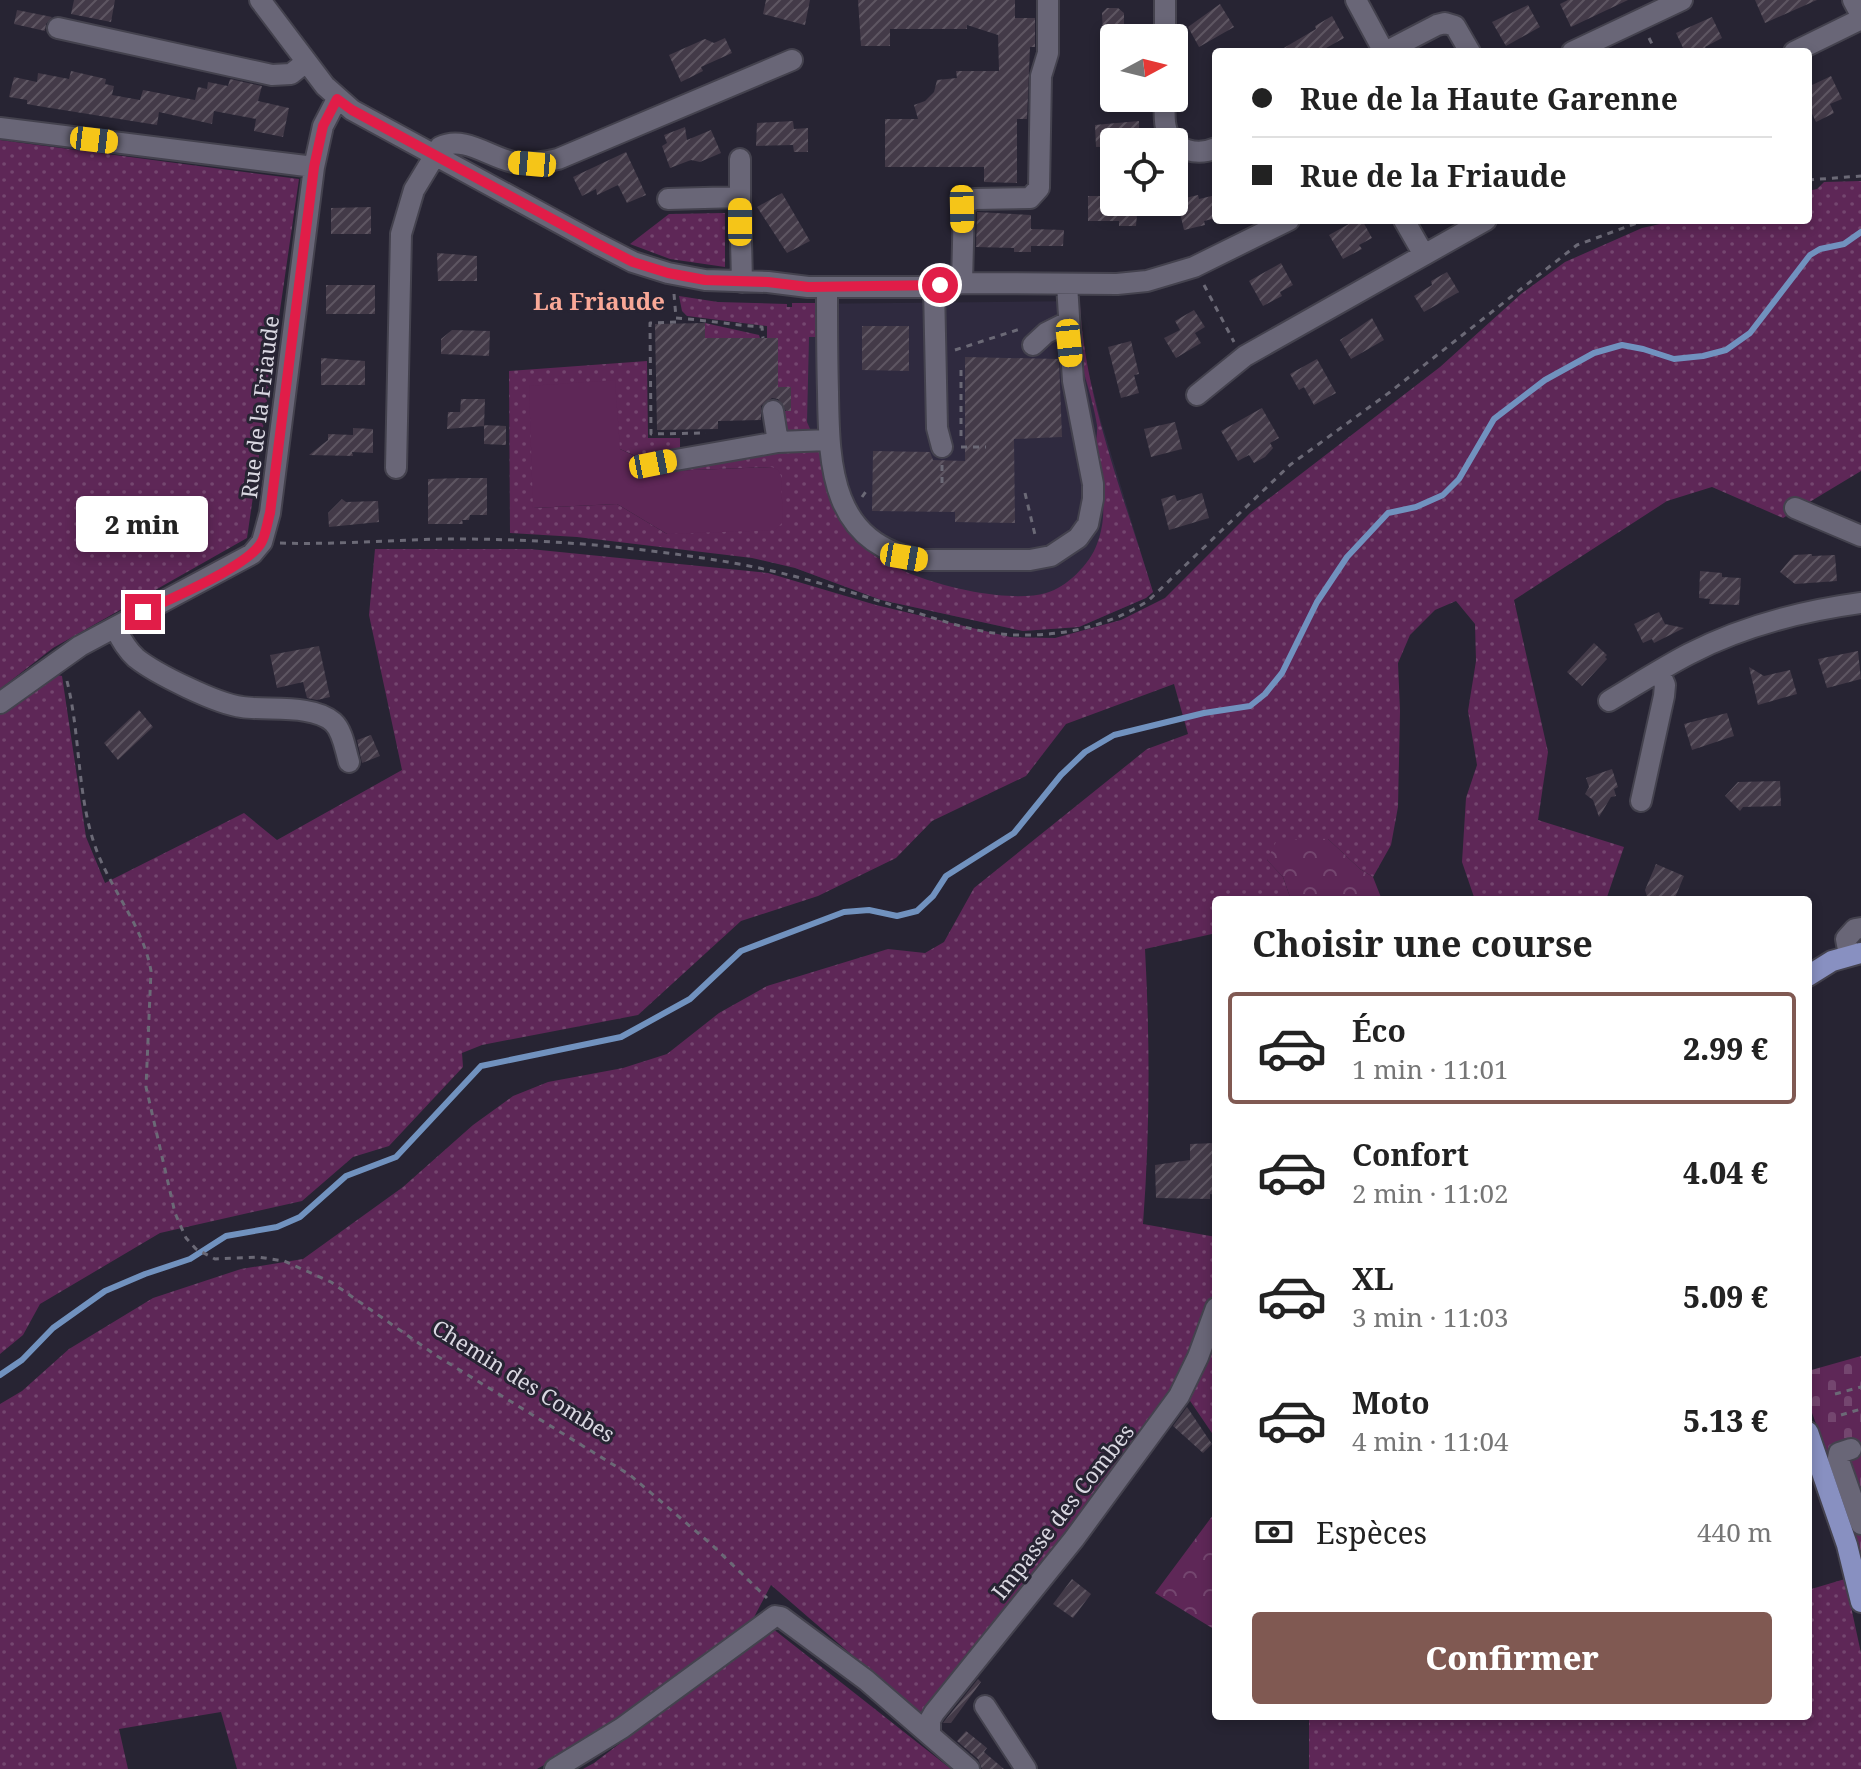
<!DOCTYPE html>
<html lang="fr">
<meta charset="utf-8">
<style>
:root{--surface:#fff;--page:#f2f2f2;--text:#222;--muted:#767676;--line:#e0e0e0;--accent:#805952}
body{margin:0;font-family:"Noto Serif",serif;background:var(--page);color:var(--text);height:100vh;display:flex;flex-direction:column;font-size:30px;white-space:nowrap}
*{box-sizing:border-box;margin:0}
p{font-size:26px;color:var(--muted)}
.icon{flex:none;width:44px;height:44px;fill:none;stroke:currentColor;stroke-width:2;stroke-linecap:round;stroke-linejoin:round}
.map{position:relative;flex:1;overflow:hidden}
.details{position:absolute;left:1212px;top:896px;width:600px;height:824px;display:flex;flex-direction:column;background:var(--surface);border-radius:8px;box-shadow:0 4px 12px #0003}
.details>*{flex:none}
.guide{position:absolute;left:1212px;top:48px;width:600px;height:176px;border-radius:8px;box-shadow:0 4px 12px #0003;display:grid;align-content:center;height:176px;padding:0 40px;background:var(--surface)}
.needle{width:52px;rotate:83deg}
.controls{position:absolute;left:1100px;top:24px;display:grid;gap:16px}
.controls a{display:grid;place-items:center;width:88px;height:88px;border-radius:8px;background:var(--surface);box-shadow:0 4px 12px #0003;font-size:40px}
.end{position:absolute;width:36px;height:36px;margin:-18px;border:10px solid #e11d48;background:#fff;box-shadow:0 0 0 4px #fff}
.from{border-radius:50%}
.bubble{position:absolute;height:56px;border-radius:8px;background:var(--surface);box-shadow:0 4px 12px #0003;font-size:26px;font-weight:800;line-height:56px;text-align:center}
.car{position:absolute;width:24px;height:48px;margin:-24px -12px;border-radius:10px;box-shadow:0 0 6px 2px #0007;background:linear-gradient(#f5c518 24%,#345 0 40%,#f5c518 0 76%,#345 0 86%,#f5c518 0)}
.guide b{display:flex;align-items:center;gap:28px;height:76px;font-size:30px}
.guide b+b{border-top:2px solid var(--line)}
.guide i{width:20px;height:20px;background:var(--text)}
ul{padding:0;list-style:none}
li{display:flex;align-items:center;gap:24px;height:112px;margin:0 16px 12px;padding:0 24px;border:4px solid transparent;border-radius:8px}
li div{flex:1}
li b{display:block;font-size:30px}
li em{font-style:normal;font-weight:800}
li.active{border-color:var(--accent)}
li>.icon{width:72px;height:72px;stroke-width:1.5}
h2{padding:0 40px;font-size:36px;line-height:96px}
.pay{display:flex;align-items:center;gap:20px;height:88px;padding:0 40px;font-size:30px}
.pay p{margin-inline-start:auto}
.button{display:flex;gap:16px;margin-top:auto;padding:16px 40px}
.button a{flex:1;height:92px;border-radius:8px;background:var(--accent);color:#fff;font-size:32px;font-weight:800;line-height:92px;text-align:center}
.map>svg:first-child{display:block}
</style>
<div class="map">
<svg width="1861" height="1769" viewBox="0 0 1861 1769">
<defs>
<pattern id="grass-dots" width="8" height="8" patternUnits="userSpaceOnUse" patternTransform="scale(2)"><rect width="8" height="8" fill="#5e2757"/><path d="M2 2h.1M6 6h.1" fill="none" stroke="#74466f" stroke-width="1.8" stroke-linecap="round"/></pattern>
<pattern id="forest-crowns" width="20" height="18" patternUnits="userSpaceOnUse" patternTransform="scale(2)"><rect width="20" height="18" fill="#5e2757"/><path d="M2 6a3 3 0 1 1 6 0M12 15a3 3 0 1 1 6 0" fill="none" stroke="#74466f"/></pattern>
<pattern id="cemetery-stones" width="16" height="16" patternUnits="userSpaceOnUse" patternTransform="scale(2)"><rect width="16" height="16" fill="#5e2757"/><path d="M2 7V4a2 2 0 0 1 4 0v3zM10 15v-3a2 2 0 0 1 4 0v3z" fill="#74466f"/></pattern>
<pattern id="building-hatch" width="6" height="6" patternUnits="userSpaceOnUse" patternTransform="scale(2)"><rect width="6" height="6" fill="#433a48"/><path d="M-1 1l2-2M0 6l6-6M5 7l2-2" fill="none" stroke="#5e5662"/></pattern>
</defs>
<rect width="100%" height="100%" fill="#272433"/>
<path fill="#2f2a3f" d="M1080 301 1082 347 1101 421 1153 592 1146 598 1079 627 1023 631 881 600 795 568 798 304Z"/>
<path fill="url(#grass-dots)" d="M0 140 299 179 247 538 53 648 0 689Z
M1861 181V471L1783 518 1712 487 1667 501 1514 600 1548 752 1538 820 1624 847 1606 900H1475L1462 862 1466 798 1477 765 1468 711 1476 661 1475 624 1456 601 1435 610 1410 635 1398 663 1400 711 1398 807 1391 845 1373 877 1360 869 1328 839 1294 841 1267 860 1283 877 1291 900H1216V968L1212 934 1145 949C1150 1041 1150 1132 1143 1224L1216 1237V1294L1175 1394 1056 1552 920 1714 771 1585 752 1621 692 1670 584 1743 537 1769H237L221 1712 119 1729 128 1769H0V1404L22 1391 69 1349 153 1298 241 1269 303 1259 403 1187 473 1125 513 1096 548 1082 623 1068 667 1054 719 1013 767 986 888 949 925 953 944 942 974 888 1147 749 1188 734 1174 684 1066 724 1026 776 932 821 896 858 818 896 741 921 638 1015 482 1045 462 1053 463 1067 389 1146 353 1157 302 1201 160 1233 40 1304 23 1335 0 1354V712L52 674 62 676 86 837 105 883 244 813 277 840 402 770 369 615 375 549H530L768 573 876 605 1010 637 1055 638 1121 620 1165 598 1250 513 1440 367 1521 294 1565 262 1642 228 1678 220H1808V191L1817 189 1824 182Z
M725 213V267L670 259 630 244 669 214Z
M679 296 718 302 787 304V307H792V303H819V337H809L807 422 810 429 820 432 786 434 778 411H790V387H778V338H767V326L687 316 682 311Z
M1077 306H1080C1086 403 1125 499 1153 592L1146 598 1079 627 1023 631 881 600 795 568 752 558 577 537 510 533 509 371 647 361 648 438H680V453L640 458 620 449 533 508 617 504 667 534 772 467 667 471V467L820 446C830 477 837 515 858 541 887 577 1001 606 1046 593 1066 588 1090 564 1097 544 1109 513 1101 487 1096 455 1094 445 1098 436 1097 425 1093 399 1083 374 1078 348 1076 335 1077 320 1077 306Z
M705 323 759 335 760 338H705Z
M1216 1321V1439L1186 1395Z
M1845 1579 1861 1653V1769H1309V1716H1808V1590Z
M772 1628 951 1769H583L594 1763Z"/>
<path fill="url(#forest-crowns)" d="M1309 838 1328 839 1360 869 1373 877 1382 900H1291L1283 877 1267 860 1276 842Z
M1216 1511V1623L1212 1628 1155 1593Z"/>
<path fill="url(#cemetery-stones)" d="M1861 1356V1558L1852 1522 1808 1402V1371Z"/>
<path fill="#5e2757" d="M615 380 620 449 667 471 772 467 778 470 781 476 783 522 775 530 667 534 617 504 533 508 529 386Z"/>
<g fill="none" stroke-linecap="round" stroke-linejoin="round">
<path stroke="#7192bf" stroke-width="6" d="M0 1375 22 1360 53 1328 105 1291 145 1274 190 1259 226 1236 277 1227 300 1217 346 1176 396 1157 481 1066 621 1037 690 999 741 951 844 912 869 910 897 916 917 911 933 896 946 876 1014 833 1061 775 1085 752 1114 735 1204 713 1250 706 1265 694 1282 673 1317 602 1347 557 1388 513 1416 507 1443 495 1459 479 1494 419 1545 380 1594 353 1622 345 1643 349 1674 359 1703 356 1726 350 1750 333 1810 255 1820 249 1844 244 1861 232"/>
</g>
<path fill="url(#building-hatch)" d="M74 0H115L111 22 71 14Z
M766 0H810L805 25 763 14Z
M858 0H1015V18H1035V47H1030L1027 119H1017V183L984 182V167H885V119H918L914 105 925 101 934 92 937 80 957 78 956 71H999L998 35 967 25V29H890V46H861Z
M1568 0H1628L1571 27 1560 4Z
M1755 0H1817L1765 23Z
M1220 4 1234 27 1199 47 1188 27Z
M1528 5 1540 27 1506 46 1492 22Z
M1107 8H1118L1124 13V38H1103L1102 13Z
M17 10 52 17 46 24 45 31 14 24Z
M1332 16 1344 38 1319 52H1277L1316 29 1315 26Z
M1712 17 1722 38 1705 47 1708 52H1685L1676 33Z
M725 38 732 53 701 67 703 71 681 82 669 55 705 39 714 43Z
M71 71 106 79 105 84 114 86 112 95 140 100 143 90 195 100 198 87 207 89 208 82 228 86 230 79 262 86 258 101 289 108 283 137 254 131 256 119 214 111 212 124 159 112 157 125 38 106 27 104V100L9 97 14 77 37 82 38 73 69 79Z
M1831 76 1842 99 1830 104 1834 113 1816 122 1808 105V87Z
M793 121 794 129 808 128V152H794L793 145 756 146 757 123Z
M1139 121V142H1114V146L1096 147 1095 125Z
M685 127 687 140 711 130 721 153 700 162 691 160 670 168 662 146 667 143 664 135Z
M626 152 646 195 627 203 618 185 597 195 596 189 582 196 573 177Z
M782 193 810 241 787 253 757 207Z
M1198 195 1199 199 1216 195V218L1204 221 1205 225 1184 230 1177 200Z
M1088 196H1114V202H1138L1136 226H1119V221H1088Z
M371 207V234H331V208Z
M977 212 1031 215V229L1064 230 1063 246H1031V252H1014V248L976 247Z
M1356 220H1362L1372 238 1359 245 1362 249 1343 259 1329 235Z
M437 253 477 256V281H438Z
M1281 263 1293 285 1280 292 1282 296 1263 306 1249 281Z
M1447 272 1459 292 1424 312 1414 296 1432 285 1431 281Z
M326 285H375V314H326Z
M1194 310 1205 327 1195 333 1201 343 1176 358 1164 338 1180 330 1175 321Z
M1372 318 1384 340 1351 359 1340 340Z
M705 323V338H778V387H791V411H786L778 399 772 398 761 406V420L718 421V429L657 430 655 324Z
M862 326H909V371L862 370Z
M452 330 490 331 489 356 441 354V339Z
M1131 341 1139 374 1134 375 1139 393 1121 398 1108 347Z
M965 357 1059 359 1062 437 1014 439 1015 523 955 522V512L872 511 873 451 930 452 933 460 965 461Z
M321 358 365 361V385H321Z
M1317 359 1336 393 1314 405 1304 387 1299 390 1290 374Z
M461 399H485L484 426 447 429 448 412H460Z
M1262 408 1279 438 1270 443 1273 448 1265 457 1254 463 1249 455 1238 461 1221 431Z
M1175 422 1182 449 1151 457 1144 429Z
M484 425 506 426V445L484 444Z
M353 428 373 429V453L352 452 353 456 309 455 328 440V434L353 435Z
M463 478H487V515H470L469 520H462L463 524H428V479Z
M1202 493 1209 518 1169 530 1161 499 1175 495 1177 501Z
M342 499 346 502 378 501 379 522 329 527 328 513Z
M1812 554V556L1835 555 1837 581 1795 584 1780 572 1794 555Z
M1700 571 1722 573V577L1741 578 1739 605 1709 604 1710 599 1699 598Z
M1659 612 1665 624 1684 628 1654 643 1652 639 1643 643 1634 624Z
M1594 643 1607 655 1605 657 1607 659 1582 686 1567 672Z
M319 646 330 697 317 700 307 698 303 682 277 688 270 655Z
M1858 651 1861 679 1827 688 1818 659Z
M1749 667 1764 676 1790 670 1797 694 1758 705Z
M139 710 153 727 118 760 104 743Z
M1727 713 1734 736 1692 750 1684 724Z
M371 735 380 756 362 763 357 740Z
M1612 769 1618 787 1614 789 1616 796 1611 797 1599 817 1593 800 1585 794 1589 787 1586 778Z
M1780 781 1781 806 1743 807 1740 811 1725 796 1738 782Z
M1656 864 1684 876 1674 900H1648L1645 890Z
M1216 1143V1195L1210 1194V1199L1156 1198 1155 1165 1190 1160V1144Z
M1187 1407 1212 1444 1203 1453 1173 1426Z
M1072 1579 1091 1594 1073 1618 1053 1604Z
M978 1679 981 1682 951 1723H943Z
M966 1731 987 1748 984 1752 1004 1769H982L978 1759 957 1741Z"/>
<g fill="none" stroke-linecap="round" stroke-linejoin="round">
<defs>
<path id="minor" d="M260 0 325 86 352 110 598 244 633 262 668 273 705 280 768 282 808 287H934L962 283 1117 284 1147 281 1194 267 1289 220
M1356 0 1384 52
M1853 0 1861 15
M58 28 272 75 291 74 306 62
M1165 38V0
M1385 52 1437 25 1445 23 1455 26 1470 52
M1572 52 1682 0
M1794 52 1861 19
M1165 98C1165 108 1163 121 1167 131 1174 151 1198 156 1216 148
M0 128 314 167
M740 159V197
M668 199 740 197 742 282
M1404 220 1424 255
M962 283 964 204 975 199 1030 198 1039 188 1041 76 1048 53V0
M827 287C827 322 827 357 828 392 829 468 831 544 922 560H1030L1051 556 1078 538 1088 524 1093 499V484L1073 381 1067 284
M934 287 937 428 942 447
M1033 345 1046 333 1068 322
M1197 395 1245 356 1486 220
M773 411 778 442
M653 464 778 442 829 440
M396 468 401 234 414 190 440 147C464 135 489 157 513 162 529 165 542 162 558 159L792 60
M1795 508 1861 536
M115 628C121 639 126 649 136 658 156 674 217 704 242 707 268 711 313 704 333 722 343 731 345 749 349 762
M1609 701C1636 685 1662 668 1689 654 1743 626 1802 611 1861 603
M0 703 80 646 252 554 262 542 270 513 314 167 323 126 337 99
M1641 801 1664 696 1665 685 1659 671
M1849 955 1846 939 1855 929 1861 928
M1851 1449 1839 1453 1838 1458 1861 1524
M985 1706 1026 1769
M930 1733V1720L934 1713 1074 1539 1179 1396 1198 1357 1216 1308
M555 1769 622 1728 775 1616 781 1617 866 1680 969 1769"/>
<path id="major" d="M1808 976 1832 961 1861 953
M1808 1432 1847 1545 1861 1602"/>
</defs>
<use href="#minor" stroke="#44424e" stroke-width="24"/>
<use href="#major" stroke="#44424e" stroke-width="24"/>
<path stroke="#6b6976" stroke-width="3" stroke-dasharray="6 6" stroke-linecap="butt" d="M1649 38 1656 52
M1808 180 1861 176
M1204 285 1234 342
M674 294 676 318
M676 318C705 320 733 325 762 327L763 338
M676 322 650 323 651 434 706 433
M955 350 1020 329
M961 436V368
M961 447H986
M942 483V465
M1025 493 1036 539
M862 497 867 490
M280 543C339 545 398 539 456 539 548 539 637 547 728 562 786 572 842 589 898 607 935 618 976 634 1015 635 1064 636 1106 627 1148 601L1290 465 1390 392 1577 245 1645 220
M67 681C80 733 77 789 93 840 107 886 143 924 151 971L146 1087 175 1213 186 1238 196 1249 215 1259 258 1257 284 1261 331 1282 437 1356 630 1475 712 1545 767 1598
M1835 1394 1861 1387
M1841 1415 1861 1409"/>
<use href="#minor" stroke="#696677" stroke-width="20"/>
<use href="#major" stroke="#8890c1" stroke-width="20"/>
</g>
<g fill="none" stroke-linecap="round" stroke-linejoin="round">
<path stroke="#e11d48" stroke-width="10" d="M143 612C171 598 247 567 261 543 266 535 267 523 270 513L314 167 323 126 337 99 352 110 598 244 633 262 668 273 705 280 768 282 808 287 940 285"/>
</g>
<g text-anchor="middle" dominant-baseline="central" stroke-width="6" stroke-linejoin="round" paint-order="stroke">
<g font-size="22" fill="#d9d7e1" stroke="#272433">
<text transform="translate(259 407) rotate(-83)">Rue de la Friaude</text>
<text transform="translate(524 1380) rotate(32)">Chemin des Combes</text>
<text transform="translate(1062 1511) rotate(-52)">Impasse des Combes</text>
</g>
<g font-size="24" font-weight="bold" fill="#f9a897" stroke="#272433">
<text x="599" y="300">La Friaude</text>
</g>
</g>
</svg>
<div class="controls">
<a><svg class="needle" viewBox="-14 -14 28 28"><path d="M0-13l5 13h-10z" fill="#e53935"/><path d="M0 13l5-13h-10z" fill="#767676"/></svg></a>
<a><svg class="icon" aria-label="locate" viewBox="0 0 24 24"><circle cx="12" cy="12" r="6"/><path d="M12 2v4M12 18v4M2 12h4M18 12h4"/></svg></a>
</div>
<i class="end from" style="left:940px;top:285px"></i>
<i class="end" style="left:143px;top:612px"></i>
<div class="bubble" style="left:76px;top:496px;width:132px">2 min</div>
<i class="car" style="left:94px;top:140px;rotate:97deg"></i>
<i class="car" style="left:532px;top:164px;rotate:275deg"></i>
<i class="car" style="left:962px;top:209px;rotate:179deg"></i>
<i class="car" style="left:740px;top:222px;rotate:0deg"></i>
<i class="car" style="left:1069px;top:343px;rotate:174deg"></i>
<i class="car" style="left:653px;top:464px;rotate:79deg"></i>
<i class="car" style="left:904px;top:557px;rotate:100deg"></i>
<div class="guide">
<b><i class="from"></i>Rue de la Haute Garenne</b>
<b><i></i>Rue de la Friaude</b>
</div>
<section class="details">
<h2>Choisir une course</h2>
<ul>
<li class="active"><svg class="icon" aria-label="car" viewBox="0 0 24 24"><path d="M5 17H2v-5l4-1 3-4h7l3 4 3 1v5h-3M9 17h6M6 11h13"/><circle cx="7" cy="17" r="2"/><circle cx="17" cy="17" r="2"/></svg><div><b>Éco</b><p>1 min · 11:01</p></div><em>2.99 €</em></li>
<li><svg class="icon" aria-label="car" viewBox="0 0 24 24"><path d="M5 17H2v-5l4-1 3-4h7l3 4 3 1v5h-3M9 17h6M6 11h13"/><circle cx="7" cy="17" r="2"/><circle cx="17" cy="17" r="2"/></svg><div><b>Confort</b><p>2 min · 11:02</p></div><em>4.04 €</em></li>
<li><svg class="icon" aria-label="car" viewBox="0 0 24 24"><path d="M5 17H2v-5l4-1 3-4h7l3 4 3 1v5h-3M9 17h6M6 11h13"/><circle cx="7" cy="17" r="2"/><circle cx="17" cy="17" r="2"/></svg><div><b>XL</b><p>3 min · 11:03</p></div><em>5.09 €</em></li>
<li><svg class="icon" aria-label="car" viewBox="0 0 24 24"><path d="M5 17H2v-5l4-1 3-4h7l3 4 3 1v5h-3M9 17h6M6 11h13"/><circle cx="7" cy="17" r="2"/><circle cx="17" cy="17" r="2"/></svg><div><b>Moto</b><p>4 min · 11:04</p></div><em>5.13 €</em></li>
</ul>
<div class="pay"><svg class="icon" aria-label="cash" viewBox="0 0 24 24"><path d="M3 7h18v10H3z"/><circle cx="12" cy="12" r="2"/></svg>Espèces<p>440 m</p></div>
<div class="button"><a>Confirmer</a></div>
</section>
</div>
